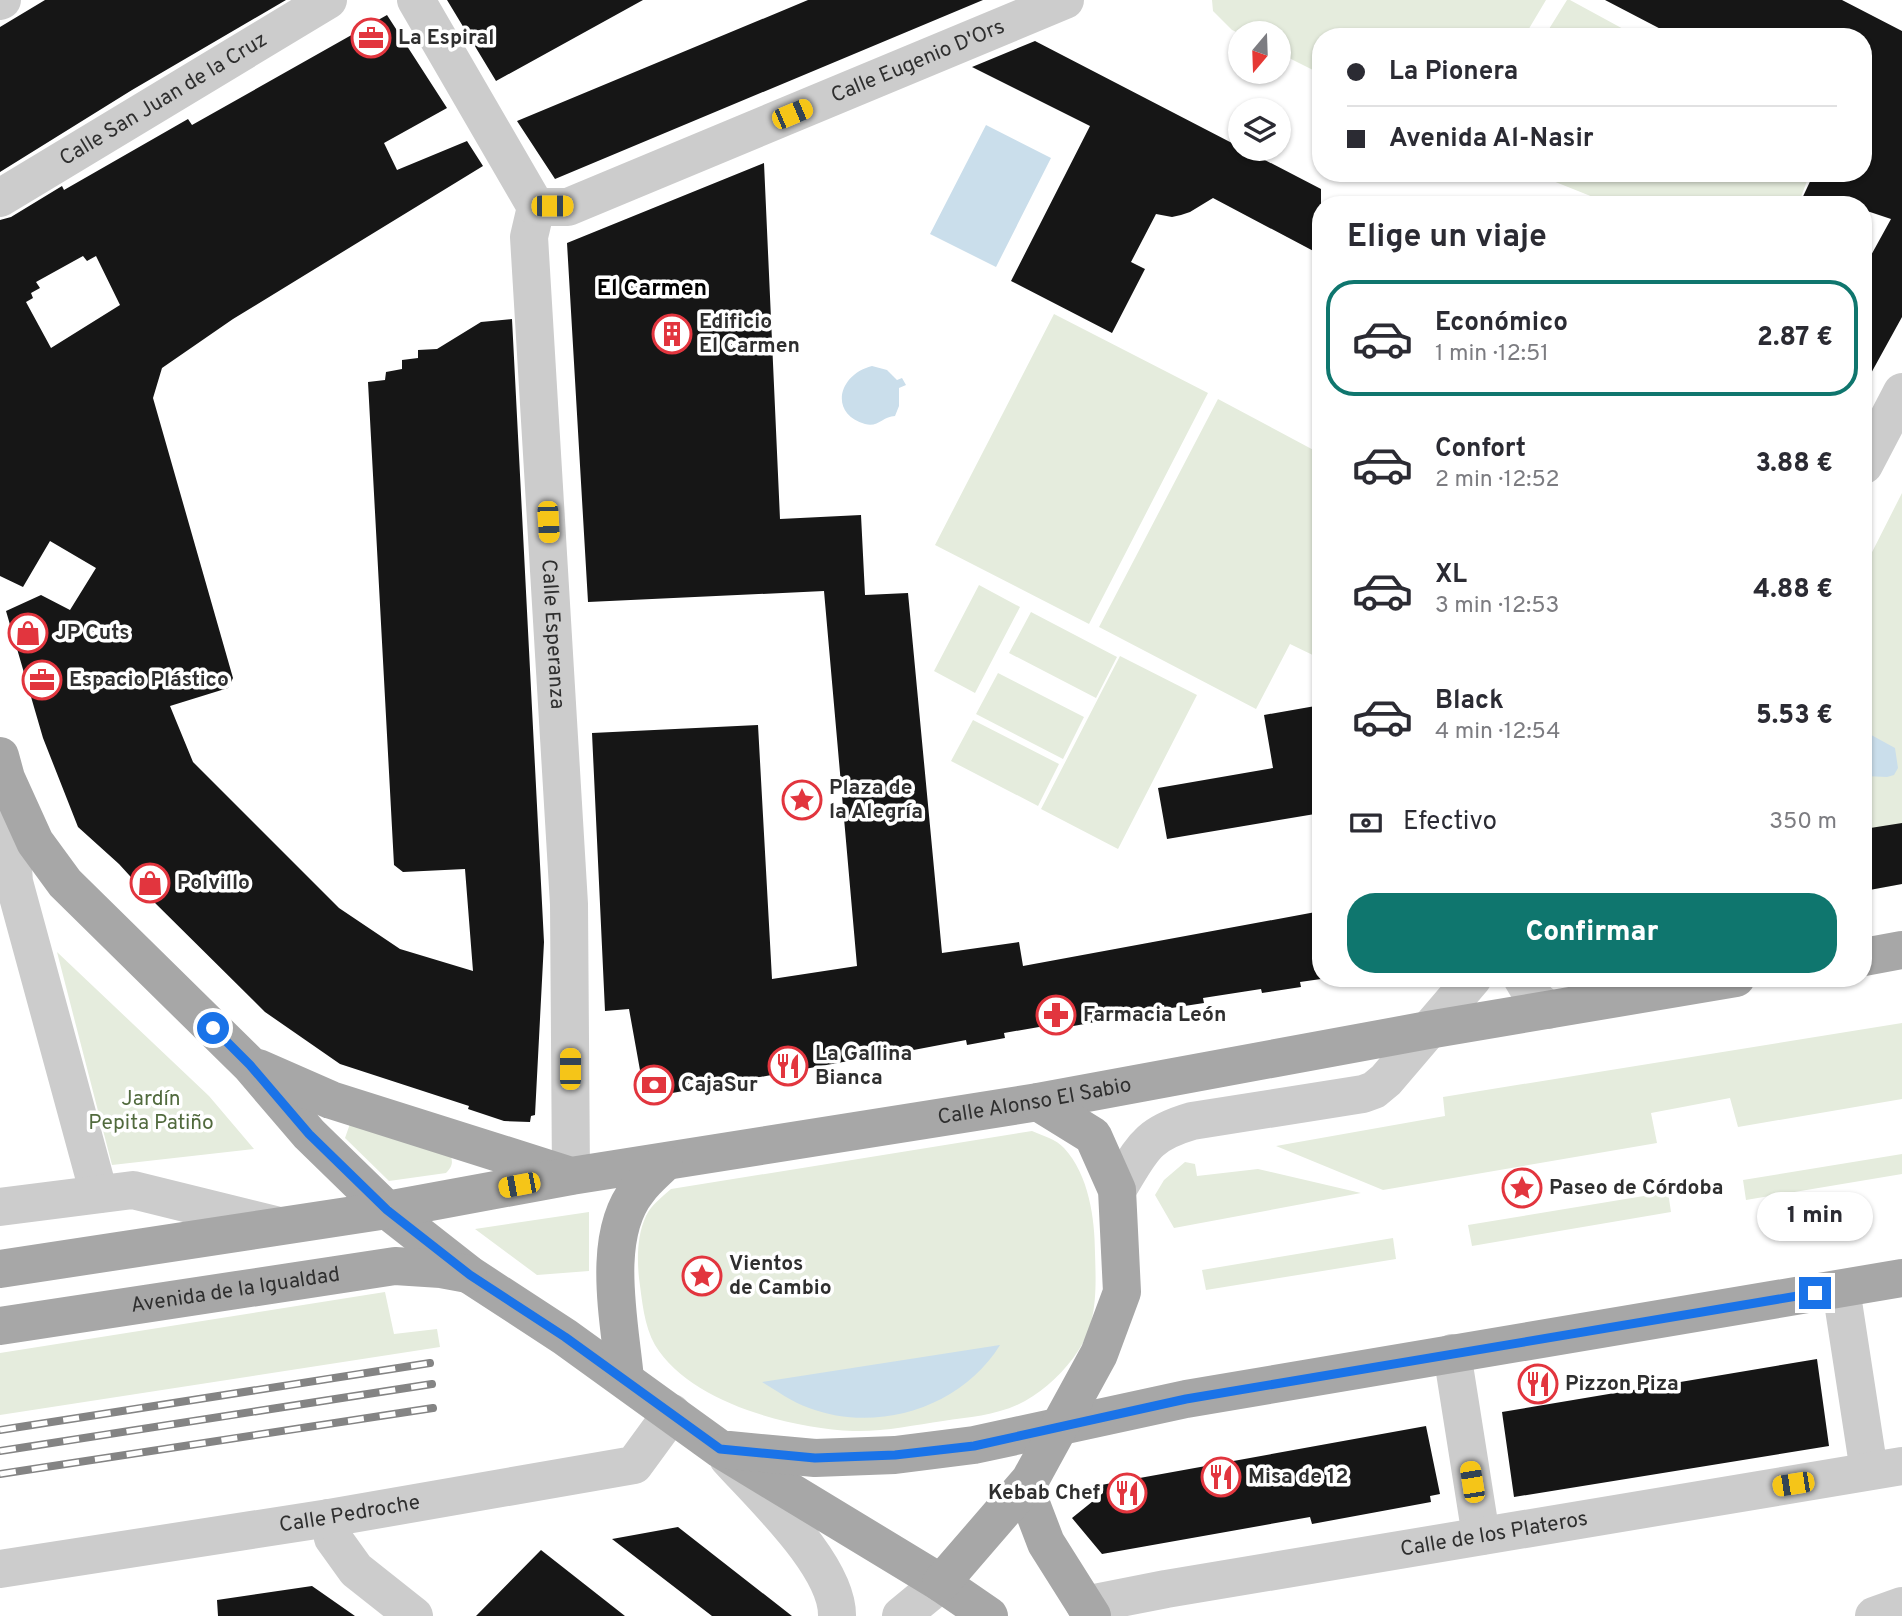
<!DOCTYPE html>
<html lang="es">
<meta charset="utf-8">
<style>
:root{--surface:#fff;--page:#f2f2f3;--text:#2b2b33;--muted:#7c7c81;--line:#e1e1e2;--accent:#0f766e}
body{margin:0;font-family:Overpass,sans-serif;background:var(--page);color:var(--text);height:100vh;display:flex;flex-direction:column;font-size:26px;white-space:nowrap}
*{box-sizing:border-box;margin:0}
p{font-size:23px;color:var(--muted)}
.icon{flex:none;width:38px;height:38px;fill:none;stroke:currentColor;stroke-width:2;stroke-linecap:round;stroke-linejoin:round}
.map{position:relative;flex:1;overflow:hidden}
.details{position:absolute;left:1312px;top:196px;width:560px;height:791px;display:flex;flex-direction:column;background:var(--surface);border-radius:28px;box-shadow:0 2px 5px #0004}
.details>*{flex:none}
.top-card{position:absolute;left:1312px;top:28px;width:560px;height:154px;border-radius:28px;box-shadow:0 2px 5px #0004;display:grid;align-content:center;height:154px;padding:0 35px;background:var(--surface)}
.needle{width:46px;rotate:199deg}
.fabs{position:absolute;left:1228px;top:21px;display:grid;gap:14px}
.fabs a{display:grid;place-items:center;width:63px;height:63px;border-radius:50%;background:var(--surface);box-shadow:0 2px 5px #0004;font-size:35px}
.end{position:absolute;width:32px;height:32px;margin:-16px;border:9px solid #1a73e8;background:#fff;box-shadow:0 0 0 4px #fff}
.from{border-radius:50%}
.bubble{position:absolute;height:49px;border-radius:24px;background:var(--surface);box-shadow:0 2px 5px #0004;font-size:23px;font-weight:800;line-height:49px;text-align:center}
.car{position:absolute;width:21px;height:42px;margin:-21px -10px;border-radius:9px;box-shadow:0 0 5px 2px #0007;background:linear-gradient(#f5c518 24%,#345 0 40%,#f5c518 0 76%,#345 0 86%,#f5c518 0)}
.top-card b{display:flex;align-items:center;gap:24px;height:66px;font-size:26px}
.top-card b+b{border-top:2px solid var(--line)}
.top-card i{width:18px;height:18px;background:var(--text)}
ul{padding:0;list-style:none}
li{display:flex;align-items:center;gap:21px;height:116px;margin:0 14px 10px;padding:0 21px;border:4px solid transparent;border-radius:28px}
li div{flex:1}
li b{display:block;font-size:26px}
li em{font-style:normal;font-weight:800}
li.current{border-color:var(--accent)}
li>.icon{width:63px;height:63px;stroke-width:1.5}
h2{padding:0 35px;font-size:32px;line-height:84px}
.pay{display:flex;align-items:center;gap:18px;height:77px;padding:0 35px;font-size:26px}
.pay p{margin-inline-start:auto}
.button{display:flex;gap:14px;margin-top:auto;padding:14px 35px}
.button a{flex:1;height:80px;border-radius:28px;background:var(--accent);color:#fff;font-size:28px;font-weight:800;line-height:80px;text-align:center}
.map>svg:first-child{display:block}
</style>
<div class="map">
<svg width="1902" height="1616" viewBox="0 0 1902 1616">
<rect width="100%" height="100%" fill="#fff"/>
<path fill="#e5ecdd" d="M1212 0H1546L1524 37H1321V74L1279 53V33L1241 34 1232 30 1213 11Z
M1567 0H1570L1638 37H1544Z
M1533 173H1810L1798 205H1613Z
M1054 314 1208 393 1089 624 935 545Z
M1218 399 1321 454V659L1290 644 1256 709 1099 627Z
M1902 493V884L1864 891V568Z
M979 585 1020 607 975 693 934 671Z
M1031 612 1117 657 1096 698 1009 653Z
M1120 656 1197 695 1118 849 1041 809Z
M998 673 1084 717 1063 759 976 714Z
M973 720 1059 764 1038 806 951 761Z
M57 952 209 1096 254 1149 112 1165Z
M1902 1023V1099L1738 1127 1730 1098 1651 1113 1657 1143 1383 1190 1276 1146 1445 1116 1443 1097Z
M351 1121 450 1153C453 1162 453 1166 446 1173L389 1181 345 1138Z
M1032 1131C1043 1136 1056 1139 1064 1148 1089 1175 1095 1219 1095 1253 1096 1287 1098 1322 1078 1351 1065 1371 1046 1389 1025 1401 1000 1415 971 1417 943 1421 914 1425 883 1432 853 1431 790 1428 690 1403 655 1345 644 1326 642 1300 639 1278 637 1259 637 1235 646 1216 651 1205 662 1197 671 1189Z
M1902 1154V1174L1746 1200 1743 1180Z
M1185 1162 1195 1164 1197 1176 1258 1169 1361 1193 1174 1228 1155 1195 1164 1180Z
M1668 1192 1671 1212 1472 1246 1468 1225Z
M589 1212V1271L537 1275 475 1229Z
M1393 1238 1396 1259 1206 1290 1202 1270Z
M385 1292 394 1334 437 1329 440 1347 0 1415V1353Z"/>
<path fill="#cadeeb" d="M986 125 1051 158 996 267 930 234Z
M872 366 887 370 897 380 902 378 906 385 899 388V406L895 416C883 416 878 428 865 424 828 413 839 374 872 366Z
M1864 731 1895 748 1898 768 1894 775 1887 777 1864 776Z
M1000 1345C962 1407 878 1434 809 1408 792 1402 777 1391 762 1382Z"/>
<path fill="#161616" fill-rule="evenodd" d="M45 0H286L132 90 0 172V27Z
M447 0H643L496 81Z
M808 0H983L555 179 517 121Z
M1605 0H1842L1902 31V317L1864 386V268L1891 219 1864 210V205H1799L1814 173H1864V37H1676Z
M387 15 447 108 384 143 397 170 467 141 483 166 233 319 162 368 153 398 233 678 228 688 170 706 193 762 339 908 400 949 473 971 465 869 403 872 394 865 368 382 385 380 386 372 402 369V360L418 358V350L437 349 481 322 512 319 544 942 535 1115 531 1116 530 1122 504 1121 468 1109 469 1106 340 1064 265 1012 150 898 119 864 78 827 43 738 6 611 41 595 70 610 96 568 50 541 23 587 0 576V220L11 217 62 186 64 190 188 119 192 125ZM83 256 87 261 96 256 120 305 51 348 26 302 33 298 31 293 40 288 36 282Z
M1035 41 1321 189V255L1213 198 1190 212 1181 215 1172 217 1156 214 1131 262 1145 269 1112 333 1011 281 1090 126 972 67Z
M764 163 780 519 861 515 865 595 908 593 942 953 1019 942 1023 966 1321 911V979L1300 982 1301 987 1262 993 1261 989 1203 998 1204 1003 1165 1009 1164 1005 1136 1010 1105 1015 1106 1020 1068 1027V1022L1004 1033 1005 1038 967 1045 966 1040 903 1052 904 1056 866 1063 865 1058 645 1098 629 1009 605 1011 592 733 758 725 772 979 857 966 824 591 588 602 567 243Z
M1321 705V813L1167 839 1158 788 1273 768 1264 715Z
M1902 823V884L1864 891V829Z
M1817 1359 1829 1446 1514 1497 1502 1412Z
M1426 1426 1440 1494 1430 1496 1431 1502 1312 1524 1310 1517 1102 1554 1072 1518 1103 1493 1101 1485Z
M678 1527 792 1616H712L612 1539Z
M541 1550 625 1616H476Z
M312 1586 355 1616H218L217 1600Z"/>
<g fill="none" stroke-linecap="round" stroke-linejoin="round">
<g stroke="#ccc" stroke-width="38">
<path id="s1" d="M416 0 536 207 529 237 569 904 571 1176"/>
<path d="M0 1 2 0"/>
<path id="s2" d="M0 198 328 0"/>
<path id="s3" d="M536 207H568L1065 0"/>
<path d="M1864 465 1902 392"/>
<path d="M7 783 14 882 99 1194"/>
<path d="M1522 978 1534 998 1548 1010"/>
<path d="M1117 1190C1142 1150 1144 1135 1192 1121L1363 1094 1374 1090 1386 1080 1473 978"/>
<path d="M0 1207 133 1190 279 1226"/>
<path d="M1841 1289 1869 1471"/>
<path d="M1452 1353 1481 1536"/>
<path d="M728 1458C761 1495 838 1566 837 1616"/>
<path d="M329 1518 333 1538 356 1570 414 1616"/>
<path id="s4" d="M0 1569 329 1518 634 1465 672 1413"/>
<path id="s5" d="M1085 1605 1166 1589 1902 1466"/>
<path d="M901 1616 941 1583"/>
<path d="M1874 1616 1902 1606"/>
</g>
<g stroke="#a7a7a7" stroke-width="38">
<path d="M0 756 6 778 35 842 65 883 250 1065 309 1134 387 1210 470 1275 565 1337 720 1449 941 1583 989 1616"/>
<path d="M1864 957 1902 950"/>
<path d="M258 1068 331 1100 565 1174"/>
<path id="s6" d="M0 1269 387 1210 571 1176 1038 1102 1428 1030 1736 978"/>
<path id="s7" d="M0 1326 395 1266 441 1269 468 1274"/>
<path d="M625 1379C620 1323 600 1237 638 1190 645 1180 656 1171 664 1163"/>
<path d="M729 1450 815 1458 895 1455 974 1445 1186 1399 1902 1278"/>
<path d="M1025 1488 1046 1543 1092 1616"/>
<path d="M941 1583 1030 1480 1099 1354 1122 1292 1117 1190 1093 1136 1038 1102"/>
</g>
<defs>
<path id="rail" d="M0 1430 430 1363
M0 1451 432 1384
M0 1474 433 1408"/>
</defs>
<use href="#rail" stroke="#848484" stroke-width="8"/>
<use href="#rail" stroke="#fff" stroke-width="5" stroke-dasharray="16" stroke-linecap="butt"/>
</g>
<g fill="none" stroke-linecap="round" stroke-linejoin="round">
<path stroke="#1a73e8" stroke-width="9" d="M213 1028 250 1065 309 1134 387 1210 470 1275 565 1337 720 1449 815 1458 895 1455 974 1446 1186 1399 1815 1293"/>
</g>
<defs>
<symbol id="office-ring" viewBox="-11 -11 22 22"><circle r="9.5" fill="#fff" stroke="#e2353e" stroke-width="1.5"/><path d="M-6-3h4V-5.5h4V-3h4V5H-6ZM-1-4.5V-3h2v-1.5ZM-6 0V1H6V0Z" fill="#e2353e"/></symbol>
<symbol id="building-ring" viewBox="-11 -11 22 22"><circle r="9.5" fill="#fff" stroke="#e2353e" stroke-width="1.5"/><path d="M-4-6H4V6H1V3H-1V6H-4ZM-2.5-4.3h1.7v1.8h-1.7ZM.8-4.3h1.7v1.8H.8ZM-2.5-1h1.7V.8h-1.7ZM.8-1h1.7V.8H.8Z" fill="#e2353e"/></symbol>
<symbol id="shop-ring" viewBox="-11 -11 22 22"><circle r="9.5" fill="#fff" stroke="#e2353e" stroke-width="1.5"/><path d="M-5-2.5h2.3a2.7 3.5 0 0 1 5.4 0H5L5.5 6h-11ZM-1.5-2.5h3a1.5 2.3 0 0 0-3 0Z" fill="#e2353e"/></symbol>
<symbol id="sight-ring" viewBox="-11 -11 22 22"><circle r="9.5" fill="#fff" stroke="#e2353e" stroke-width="1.5"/><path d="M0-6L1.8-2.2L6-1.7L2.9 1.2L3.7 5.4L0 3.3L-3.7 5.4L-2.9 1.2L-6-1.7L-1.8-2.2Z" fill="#e2353e"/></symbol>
<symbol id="pharmacy-ring" viewBox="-11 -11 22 22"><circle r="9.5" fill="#fff" stroke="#e2353e" stroke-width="1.5"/><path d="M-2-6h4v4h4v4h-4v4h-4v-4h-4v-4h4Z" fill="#e2353e"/></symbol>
<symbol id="restaurant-ring" viewBox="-11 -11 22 22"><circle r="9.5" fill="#fff" stroke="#e2353e" stroke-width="1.5"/><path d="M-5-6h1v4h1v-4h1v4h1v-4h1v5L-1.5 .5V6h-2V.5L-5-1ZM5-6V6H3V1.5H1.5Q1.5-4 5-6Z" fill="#e2353e"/></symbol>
<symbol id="bank-ring" viewBox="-11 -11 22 22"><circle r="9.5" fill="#fff" stroke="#e2353e" stroke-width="1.5"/><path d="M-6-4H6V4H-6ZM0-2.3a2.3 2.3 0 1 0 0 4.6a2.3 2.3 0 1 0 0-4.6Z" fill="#e2353e"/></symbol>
</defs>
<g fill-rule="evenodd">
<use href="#office-ring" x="349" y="16" width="44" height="44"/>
<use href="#building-ring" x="650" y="312" width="44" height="44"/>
<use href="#shop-ring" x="6" y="611" width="44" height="44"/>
<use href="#office-ring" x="20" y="658" width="44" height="44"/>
<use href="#sight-ring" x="780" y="778" width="44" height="44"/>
<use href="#shop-ring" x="128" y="861" width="44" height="44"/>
<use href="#pharmacy-ring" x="1034" y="993" width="44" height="44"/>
<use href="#restaurant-ring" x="766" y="1044" width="44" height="44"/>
<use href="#bank-ring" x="632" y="1063" width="44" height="44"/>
<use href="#sight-ring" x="1500" y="1166" width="44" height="44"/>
<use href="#sight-ring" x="680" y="1254" width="44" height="44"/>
<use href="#restaurant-ring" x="1516" y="1362" width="44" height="44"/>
<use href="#restaurant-ring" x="1199" y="1455" width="44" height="44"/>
<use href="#restaurant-ring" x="1105" y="1471" width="44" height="44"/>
</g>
<g text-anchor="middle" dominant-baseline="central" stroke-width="7" stroke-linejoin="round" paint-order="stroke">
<g font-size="21" font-weight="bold" fill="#2f2f2f" stroke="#fff" text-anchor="start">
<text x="398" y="38">La Espiral</text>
<text x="699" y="322">Edificio<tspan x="699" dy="24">El Carmen</tspan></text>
<text x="55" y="633">JP Cuts</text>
<text x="69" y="680">Espacio Plástico</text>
<text x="829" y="788">Plaza de<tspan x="829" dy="24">la Alegría</tspan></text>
<text x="177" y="883">Polvillo</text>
<text x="1083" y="1015">Farmacia León</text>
<text x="815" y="1054">La Gallina<tspan x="815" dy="24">Bianca</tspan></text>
<text x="681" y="1085">CajaSur</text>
<text x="1549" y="1188">Paseo de Córdoba</text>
<text x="729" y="1264">Vientos<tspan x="729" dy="24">de Cambio</tspan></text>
<text x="1565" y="1384">Pizzon Piza</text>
<text x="1248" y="1477">Misa de 12</text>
<text x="1100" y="1493" text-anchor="end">Kebab Chef</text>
</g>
<g font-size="21" fill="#2f2f2f" stroke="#fff">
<text stroke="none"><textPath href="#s3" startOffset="411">Calle Eugenio D'Ors</textPath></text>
<text stroke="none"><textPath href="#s2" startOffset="191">Calle San Juan de la Cruz</textPath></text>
<text stroke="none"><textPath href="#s1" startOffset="668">Calle Esperanza</textPath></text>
<text stroke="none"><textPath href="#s6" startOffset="1048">Calle Alonso El Sabio</textPath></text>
<text stroke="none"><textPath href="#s7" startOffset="238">Avenida de la Igualdad</textPath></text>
<text stroke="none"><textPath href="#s4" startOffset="354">Calle Pedroche</textPath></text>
<text stroke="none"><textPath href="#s5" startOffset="415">Calle de los Plateros</textPath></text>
</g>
<g font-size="21" fill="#516a3d" stroke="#fff">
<text x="151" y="1099">Jardín<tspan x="151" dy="24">Pepita Patiño</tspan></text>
</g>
<g font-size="23" font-weight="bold" fill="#000" stroke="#fff">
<text x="652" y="289">El Carmen</text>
</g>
</g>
</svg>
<div class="fabs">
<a><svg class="needle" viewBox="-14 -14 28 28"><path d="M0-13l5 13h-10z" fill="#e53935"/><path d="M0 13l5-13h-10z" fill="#7c7c81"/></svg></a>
<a><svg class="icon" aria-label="layers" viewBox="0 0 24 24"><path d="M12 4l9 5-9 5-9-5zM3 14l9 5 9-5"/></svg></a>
</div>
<i class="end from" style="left:213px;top:1028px"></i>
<i class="end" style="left:1815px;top:1293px"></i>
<div class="bubble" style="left:1757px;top:1192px;width:116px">1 min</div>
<i class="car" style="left:792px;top:114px;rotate:67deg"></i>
<i class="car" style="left:552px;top:206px;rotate:90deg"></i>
<i class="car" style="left:548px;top:522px;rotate:177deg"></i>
<i class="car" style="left:570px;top:1069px;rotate:0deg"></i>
<i class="car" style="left:519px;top:1185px;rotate:259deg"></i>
<i class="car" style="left:1472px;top:1482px;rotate:351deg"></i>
<i class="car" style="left:1793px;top:1484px;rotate:261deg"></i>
<div class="top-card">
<b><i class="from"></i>La Pionera</b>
<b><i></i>Avenida Al-Nasir</b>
</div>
<section class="details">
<h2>Elige un viaje</h2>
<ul>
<li class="current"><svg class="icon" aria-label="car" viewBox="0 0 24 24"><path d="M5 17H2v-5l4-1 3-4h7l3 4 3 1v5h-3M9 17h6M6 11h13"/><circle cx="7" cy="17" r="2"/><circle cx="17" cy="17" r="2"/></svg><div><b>Económico</b><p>1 min · 12:51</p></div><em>2.87 €</em></li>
<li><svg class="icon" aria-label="car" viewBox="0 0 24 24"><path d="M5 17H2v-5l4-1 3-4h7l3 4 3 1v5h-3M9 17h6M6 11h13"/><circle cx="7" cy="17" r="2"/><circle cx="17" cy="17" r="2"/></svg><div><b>Confort</b><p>2 min · 12:52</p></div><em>3.88 €</em></li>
<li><svg class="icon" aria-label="car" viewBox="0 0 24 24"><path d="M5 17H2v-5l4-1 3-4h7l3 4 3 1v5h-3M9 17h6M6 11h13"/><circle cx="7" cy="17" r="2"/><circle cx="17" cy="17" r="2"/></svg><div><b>XL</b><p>3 min · 12:53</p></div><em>4.88 €</em></li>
<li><svg class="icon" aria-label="car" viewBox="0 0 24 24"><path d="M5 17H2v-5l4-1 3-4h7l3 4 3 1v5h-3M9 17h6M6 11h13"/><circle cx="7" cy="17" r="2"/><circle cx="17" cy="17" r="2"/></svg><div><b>Black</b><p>4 min · 12:54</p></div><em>5.53 €</em></li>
</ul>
<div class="pay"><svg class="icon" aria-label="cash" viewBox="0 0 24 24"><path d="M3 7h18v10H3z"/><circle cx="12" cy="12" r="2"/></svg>Efectivo<p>350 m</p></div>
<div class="button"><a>Confirmar</a></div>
</section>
</div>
